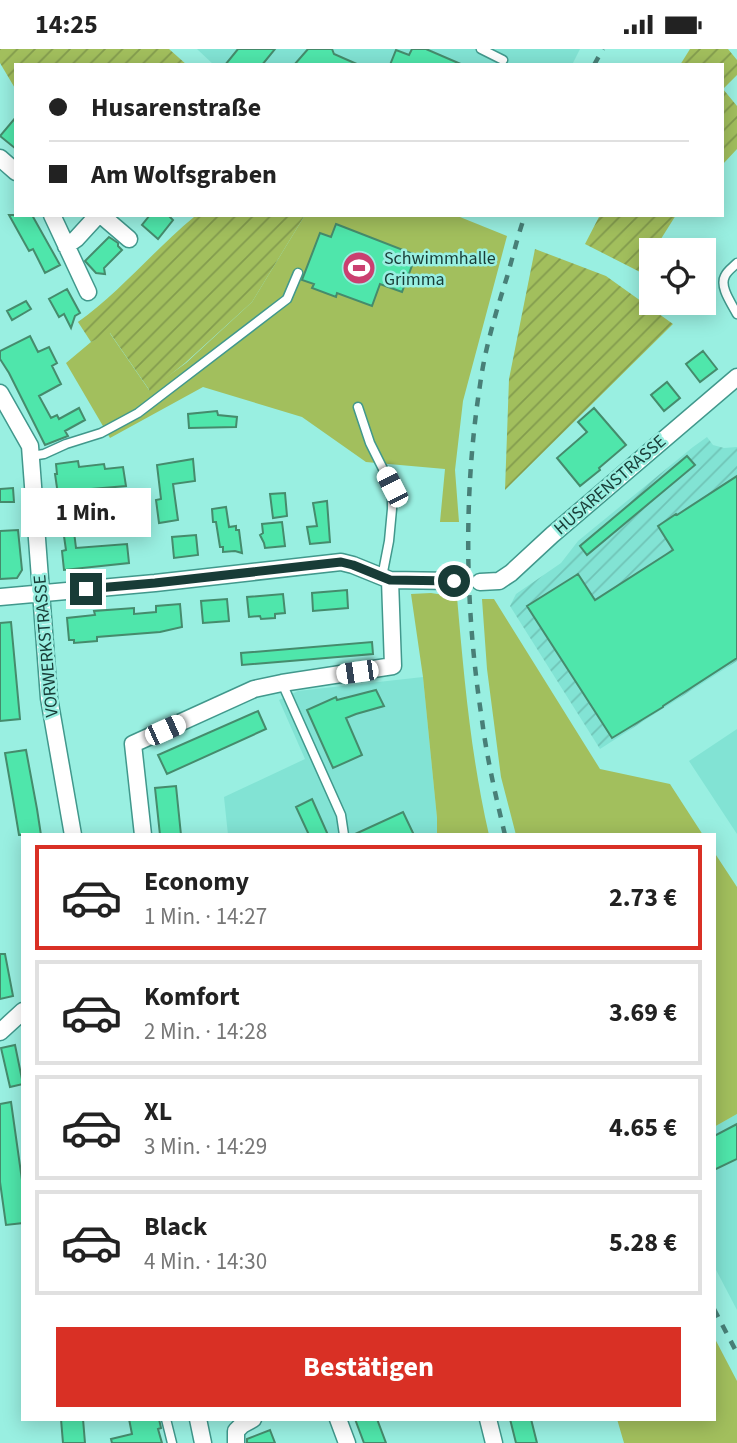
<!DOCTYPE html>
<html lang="de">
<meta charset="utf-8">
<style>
:root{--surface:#fff;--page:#f2f2f2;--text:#222;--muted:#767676;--line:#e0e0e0;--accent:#d93025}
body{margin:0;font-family:"Source Sans 3",sans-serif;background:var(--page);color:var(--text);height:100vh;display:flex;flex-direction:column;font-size:26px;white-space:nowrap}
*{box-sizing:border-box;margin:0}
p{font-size:23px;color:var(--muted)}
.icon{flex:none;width:38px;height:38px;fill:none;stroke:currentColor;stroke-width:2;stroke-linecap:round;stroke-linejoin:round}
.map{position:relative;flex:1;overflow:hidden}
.details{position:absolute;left:21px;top:784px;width:695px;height:588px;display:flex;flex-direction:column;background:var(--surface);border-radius:0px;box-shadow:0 4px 18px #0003}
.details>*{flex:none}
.guide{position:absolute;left:14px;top:14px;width:710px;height:154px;border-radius:0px;box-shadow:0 4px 18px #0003;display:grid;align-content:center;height:154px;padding:0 35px;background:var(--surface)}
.controls{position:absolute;left:639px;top:189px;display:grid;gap:14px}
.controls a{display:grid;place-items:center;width:77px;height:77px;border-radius:0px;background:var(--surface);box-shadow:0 4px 18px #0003;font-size:35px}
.end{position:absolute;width:32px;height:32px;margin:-16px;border:9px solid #183c37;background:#fff;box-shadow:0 0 0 4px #fff}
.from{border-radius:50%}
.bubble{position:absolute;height:49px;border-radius:0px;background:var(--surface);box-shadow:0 4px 18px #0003;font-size:23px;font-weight:700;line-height:49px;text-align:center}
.car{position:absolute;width:21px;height:42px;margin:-21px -10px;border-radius:9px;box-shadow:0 0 5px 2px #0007;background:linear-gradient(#fff 24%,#345 0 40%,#fff 0 76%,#345 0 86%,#fff 0)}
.guide b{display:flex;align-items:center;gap:24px;height:66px;font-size:26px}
.guide b+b{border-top:2px solid var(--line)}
.guide i{width:18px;height:18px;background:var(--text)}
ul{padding:12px 0 0;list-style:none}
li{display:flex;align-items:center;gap:21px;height:105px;margin:0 14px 10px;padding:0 21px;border:4px solid var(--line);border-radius:0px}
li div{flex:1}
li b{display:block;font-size:26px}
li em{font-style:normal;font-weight:700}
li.on{border-color:var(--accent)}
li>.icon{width:63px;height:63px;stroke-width:1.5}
.button{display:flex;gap:14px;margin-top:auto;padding:14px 35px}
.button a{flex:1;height:80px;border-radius:0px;background:var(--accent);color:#fff;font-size:28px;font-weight:700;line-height:80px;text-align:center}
.status{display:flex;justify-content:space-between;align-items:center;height:49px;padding:0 35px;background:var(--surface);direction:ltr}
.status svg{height:19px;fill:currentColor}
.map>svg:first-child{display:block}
</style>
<div class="status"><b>14:25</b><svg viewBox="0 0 49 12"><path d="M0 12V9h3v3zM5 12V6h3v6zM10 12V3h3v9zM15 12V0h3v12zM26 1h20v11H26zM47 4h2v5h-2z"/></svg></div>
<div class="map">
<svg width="737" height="1394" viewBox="0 0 737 1394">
<defs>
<pattern id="industrial-furrows" width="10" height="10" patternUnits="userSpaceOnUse" patternTransform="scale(1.75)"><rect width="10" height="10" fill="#82e3d4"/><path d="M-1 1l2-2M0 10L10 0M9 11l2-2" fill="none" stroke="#70c4b7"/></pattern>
<pattern id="garden-furrows" width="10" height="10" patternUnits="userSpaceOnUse" patternTransform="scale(1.75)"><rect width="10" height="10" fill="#a2bf5d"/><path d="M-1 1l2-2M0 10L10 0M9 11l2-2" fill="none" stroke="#839c4e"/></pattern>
</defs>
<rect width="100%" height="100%" fill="#99efe1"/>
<path fill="#82e3d4" d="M197 0H580L572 16H214Z
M423 628 437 769V786H228L224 748 305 710 279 651 298 642Z
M737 680V785L689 712Z
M737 1065V1261L714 1217V1078Z"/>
<path fill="url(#industrial-furrows)" d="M707 388 713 396 724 399 737 398V612L600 700 510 557 516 545 561 514 578 492 693 398Z"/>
<path fill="#a2bf5d" d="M305 166H455L507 187 463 352 455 421 459 473H440L445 420 366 413 302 368 203 338 110 389 66 314 91 293 109 283 149 341 186 314 252 253Z
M431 544 457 548C464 628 471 708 489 786H437V769L423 628 411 545Z
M482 550H494L600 720 670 735 703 786H516L501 728 487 620Z
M714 803 737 838V1065L714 1078Z
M714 1288 737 1332V1394H624L617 1370H714Z"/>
<path fill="url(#garden-furrows)" d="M0 0H169L187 16H16V41L0 14Z
M690 0H728L737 11V26L723 40 737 57V100L723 115V16H680Z
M192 166H305L252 253 185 314 150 342 110 284 91 293 78 273C120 243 154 201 194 168Z
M600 166H676L654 201H651V206L640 223 585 195Z
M535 200 606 227 673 275 505 441 509 330Z"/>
<path fill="#4fe6ab" stroke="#458b6c" stroke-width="2" d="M238 0H275L262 16H225Z
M308 0H332L334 5 359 16H294Z
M412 0H426L463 16H390L396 1 409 6Z
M16 68V100L0 87Z
M9 166H32L60 216 45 224 33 200 29 202Z
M150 166H168L173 171 158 190 142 176Z
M336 175 416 206 402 243 380 235 372 257 337 244 336 248 312 239 314 235 302 231 320 184 331 188Z
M109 188 118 194V197L122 201 104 219 105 225 96 224 85 212Z
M67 240 80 264 75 267 71 279 64 265 59 268 49 250Z
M26 252 31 260 12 271 7 262Z
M30 287 38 303 49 298 57 314 52 317 61 335 39 347 51 369 57 366 59 370 79 359 85 371 65 382 68 387 45 396 9 324 0 310V302Z
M703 302 717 320 700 333 686 315Z
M667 333 680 349 664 362 651 346Z
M594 359 626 396 599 419 600 421 580 437 557 409 587 383 578 373Z
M217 362 218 366 237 368 236 378 189 379 188 365Z
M687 407 695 416 587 506 580 497Z
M193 410 195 432 173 435 178 471 159 474 156 451 161 450 157 416Z
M78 412 79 418 104 415 105 420 123 418 126 437 69 442 76 499 127 495 129 514 64 521 62 502 66 501 55 425H57L56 415Z
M737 427V609L663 657V658L612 689 527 557 578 525 595 551 673 501 658 477 676 465 677 466Z
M13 439 14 453H0V440Z
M285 444 287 467 273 469 270 445Z
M327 452 330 493 310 495 307 478 317 477 313 454Z
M226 458 229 478 236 477V481H239L242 504 235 502 223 503V498H220L216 473H213L212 460Z
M282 473 285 497 265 499 264 494 260 486 263 484 262 475Z
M18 481 22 521 17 529 0 530V482Z
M196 486 198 506 174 509 172 488Z
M347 541 348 559 313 562 312 544Z
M283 545 285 564 275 565V569L261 570 260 567 249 568 247 548Z
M227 550 229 572 203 574 201 552Z
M180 555 182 578 160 583 97 588V592L74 594V591H69L67 569 95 566 94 562 134 559V565L156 563V557Z
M11 573 20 670 0 672V574Z
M372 593 373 605 242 616 241 604Z
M376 641 384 657 356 665 346 669 362 706 333 719 307 661 336 648 337 651Z
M258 662 266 680 167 725 158 706Z
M26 701 37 760 41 786H19L13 750 5 704Z
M176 737 181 786H160L155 739Z
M312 750 328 786H309L296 758Z
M403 763 414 786H353Z
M0 905H5L13 947 0 950Z
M15 996 23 1035 10 1038 1 999Z
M11 1053 23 1138V1174L6 1176 0 1133V1055Z
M737 1075V1110L714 1121V1087Z
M61 1370H83L85 1394H63Z
M129 1370H159L161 1379 158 1380 162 1394H112L111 1390 132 1385Z
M355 1370H377L386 1394H364Z
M510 1370H531L537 1394H516Z
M270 1381 275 1394H247V1390Z"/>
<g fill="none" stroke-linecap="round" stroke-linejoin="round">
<path stroke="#7fcbbf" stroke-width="16" stroke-dasharray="16 8" stroke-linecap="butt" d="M454 532 480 533"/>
<defs>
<path id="service" d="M481 0 503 11
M737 214C733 218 727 222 725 227 719 238 732 255 737 265
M358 358 370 394 392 438V460L389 492 382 528
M31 407 44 405 66 395 101 384 138 364 287 250 298 224
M282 634 341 766 344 786
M166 1370 172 1394"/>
<path id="minor" d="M0 109 16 123
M52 166 88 243
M101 166 129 190
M66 197 76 190 98 166
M0 344 30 397 49 649 73 786
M480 533 499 532 511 524 552 486 737 328
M0 548 155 534 341 513 353 516 390 531 454 532
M143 786 133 695 254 640 282 634 393 617 390 531
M0 983 23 962
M198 1370 203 1394
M338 1370 347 1394
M488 1370 494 1394
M236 1394V1382L242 1376 253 1370"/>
</defs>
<use href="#service" stroke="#41988c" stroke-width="11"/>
<use href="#minor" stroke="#41988c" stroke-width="19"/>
<use href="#service" stroke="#fff" stroke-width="8"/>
<use href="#minor" stroke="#fff" stroke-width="16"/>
<path stroke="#487f77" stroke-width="4.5" stroke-dasharray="9 9" stroke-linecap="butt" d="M594 16 603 0
M505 786C496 748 487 710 482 671 465 561 463 446 480 336 485 299 496 263 507 228 513 207 518 186 525 166
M714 1260 737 1304"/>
</g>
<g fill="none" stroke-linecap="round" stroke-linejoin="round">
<path stroke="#183c37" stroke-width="9" d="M86 540 155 534 341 513 353 516 390 531 454 532"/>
</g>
<defs>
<symbol id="stadium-disc" viewBox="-11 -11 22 22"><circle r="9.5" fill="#cb3f70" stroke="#99efe1"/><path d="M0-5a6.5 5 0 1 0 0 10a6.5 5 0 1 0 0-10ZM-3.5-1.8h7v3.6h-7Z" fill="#fff"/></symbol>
</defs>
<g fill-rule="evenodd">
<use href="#stadium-disc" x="340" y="200" width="38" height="38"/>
</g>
<g text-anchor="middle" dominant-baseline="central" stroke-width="5" stroke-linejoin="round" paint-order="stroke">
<g font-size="18" fill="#183c37" stroke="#99efe1" text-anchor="start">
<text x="384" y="209">Schwimmhalle<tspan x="384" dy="21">Grimma</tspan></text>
</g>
<g font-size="18" fill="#183c37" stroke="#99efe1">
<text transform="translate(610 436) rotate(-41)">HUSARENSTRASSE</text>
<text transform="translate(46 597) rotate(-95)">VORWERKSTRASSE</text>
</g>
</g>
</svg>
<div class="controls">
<a><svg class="icon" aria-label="locate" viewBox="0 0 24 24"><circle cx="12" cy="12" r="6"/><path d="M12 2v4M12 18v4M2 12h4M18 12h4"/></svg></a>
</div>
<i class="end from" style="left:454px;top:532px"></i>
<i class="end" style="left:86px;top:540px"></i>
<div class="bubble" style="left:21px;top:439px;width:130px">1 Min.</div>
<i class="car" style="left:392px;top:438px;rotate:333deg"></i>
<i class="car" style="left:357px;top:623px;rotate:262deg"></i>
<i class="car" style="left:165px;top:681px;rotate:66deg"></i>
<div class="guide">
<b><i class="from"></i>Husarenstraße</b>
<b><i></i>Am Wolfsgraben</b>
</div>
<section class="details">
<ul>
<li class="on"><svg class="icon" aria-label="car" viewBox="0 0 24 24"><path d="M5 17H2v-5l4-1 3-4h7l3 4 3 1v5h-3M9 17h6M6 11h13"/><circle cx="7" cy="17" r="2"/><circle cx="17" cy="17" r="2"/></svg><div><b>Economy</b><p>1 Min. · 14:27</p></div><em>2.73 €</em></li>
<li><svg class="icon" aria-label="car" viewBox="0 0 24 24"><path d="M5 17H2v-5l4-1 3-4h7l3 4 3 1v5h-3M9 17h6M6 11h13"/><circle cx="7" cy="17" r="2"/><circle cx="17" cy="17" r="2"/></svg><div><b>Komfort</b><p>2 Min. · 14:28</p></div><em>3.69 €</em></li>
<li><svg class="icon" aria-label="car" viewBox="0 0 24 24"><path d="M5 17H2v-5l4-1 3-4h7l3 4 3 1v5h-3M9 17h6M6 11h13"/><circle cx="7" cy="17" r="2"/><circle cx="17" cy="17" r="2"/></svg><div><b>XL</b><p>3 Min. · 14:29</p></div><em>4.65 €</em></li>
<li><svg class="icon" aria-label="car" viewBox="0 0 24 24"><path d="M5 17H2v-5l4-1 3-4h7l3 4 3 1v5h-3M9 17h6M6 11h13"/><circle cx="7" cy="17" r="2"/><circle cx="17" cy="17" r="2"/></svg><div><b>Black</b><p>4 Min. · 14:30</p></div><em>5.28 €</em></li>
</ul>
<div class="button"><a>Bestätigen</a></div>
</section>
</div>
